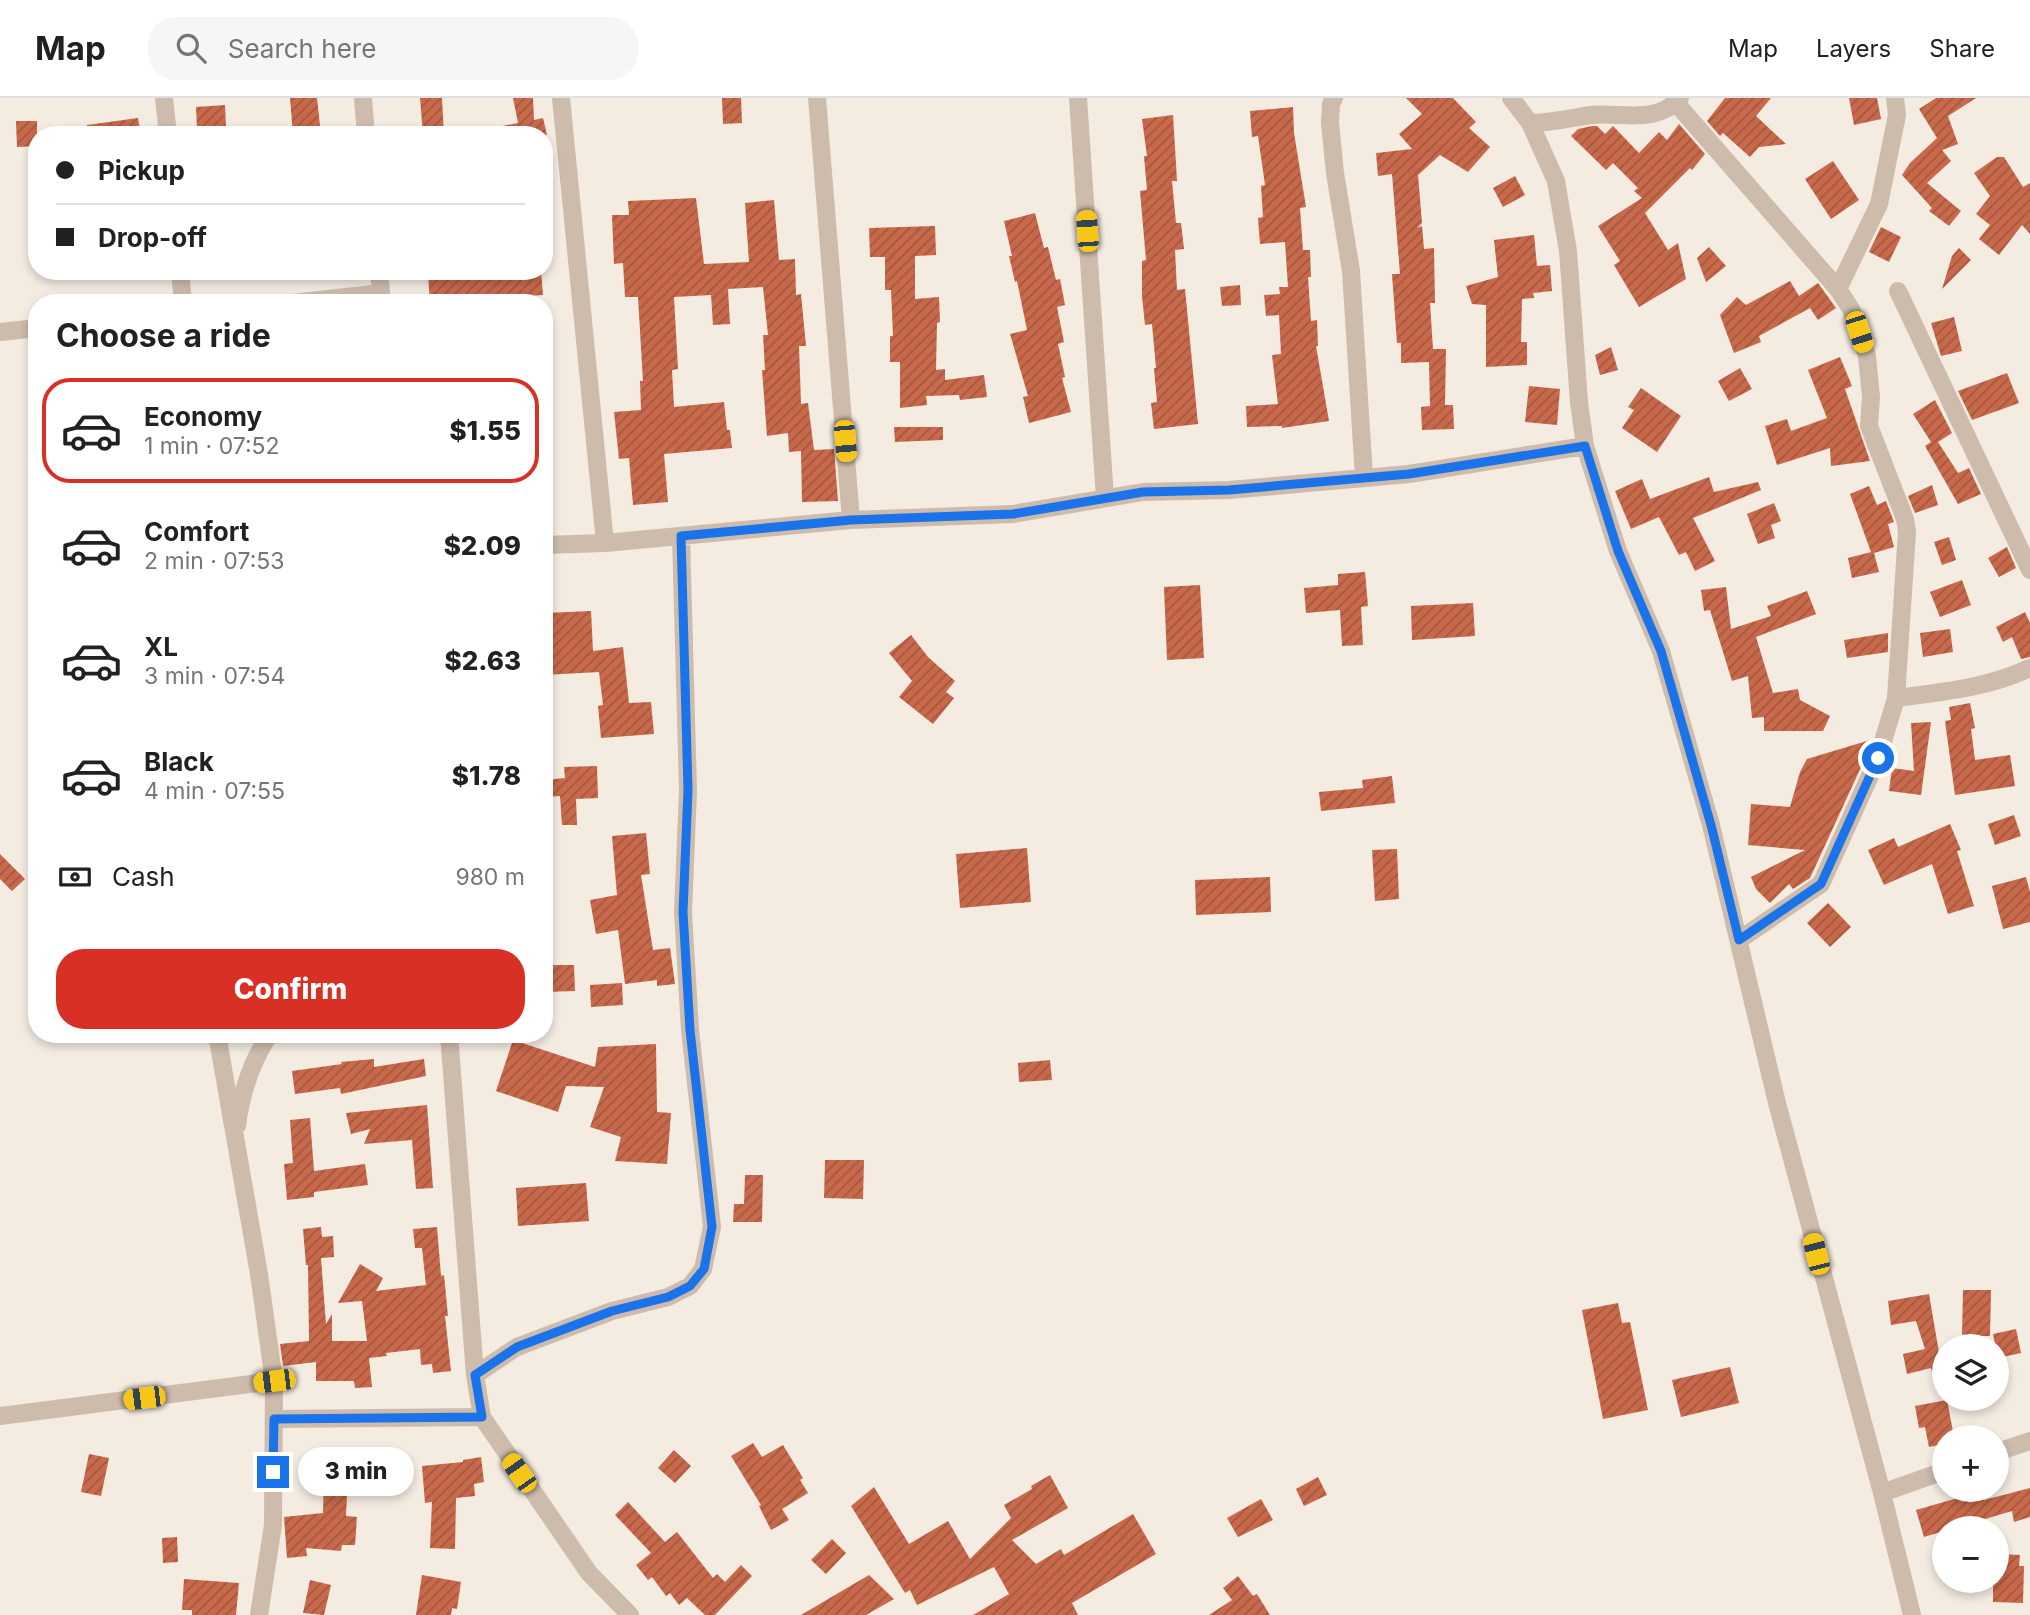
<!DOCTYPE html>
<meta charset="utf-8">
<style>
:root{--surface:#fff;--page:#f6f6f6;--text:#202124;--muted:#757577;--line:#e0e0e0;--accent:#d93025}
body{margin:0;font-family:Inter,sans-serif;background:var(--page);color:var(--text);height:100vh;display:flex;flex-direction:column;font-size:26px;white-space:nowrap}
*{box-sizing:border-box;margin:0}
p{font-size:23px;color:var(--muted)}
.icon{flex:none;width:38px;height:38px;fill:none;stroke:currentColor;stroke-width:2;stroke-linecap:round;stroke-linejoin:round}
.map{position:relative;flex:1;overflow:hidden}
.sheet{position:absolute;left:28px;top:196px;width:525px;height:749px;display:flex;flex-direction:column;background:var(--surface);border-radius:28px;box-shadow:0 4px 10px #0003}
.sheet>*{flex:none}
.hud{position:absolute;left:28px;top:28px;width:525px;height:154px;border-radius:28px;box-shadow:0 4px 10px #0003;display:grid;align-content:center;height:154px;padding:0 28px;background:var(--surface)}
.fabs{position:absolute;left:1932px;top:1236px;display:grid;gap:14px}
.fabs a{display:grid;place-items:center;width:77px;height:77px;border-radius:50%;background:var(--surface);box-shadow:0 4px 10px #0003;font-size:35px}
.end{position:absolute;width:32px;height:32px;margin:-16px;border:9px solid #1a73e8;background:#fff;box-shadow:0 0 0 4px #fff}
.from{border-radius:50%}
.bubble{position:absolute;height:49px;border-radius:24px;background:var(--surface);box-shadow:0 4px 10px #0003;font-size:23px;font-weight:800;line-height:49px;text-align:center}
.car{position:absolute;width:21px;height:42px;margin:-21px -10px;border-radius:9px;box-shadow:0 0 5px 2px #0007;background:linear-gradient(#f5c518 24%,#345 0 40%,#f5c518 0 76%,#345 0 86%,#f5c518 0)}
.hud b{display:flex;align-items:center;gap:24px;height:66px;font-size:26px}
.hud b+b{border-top:2px solid var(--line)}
.hud i{width:18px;height:18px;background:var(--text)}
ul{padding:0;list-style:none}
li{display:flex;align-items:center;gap:21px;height:105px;margin:0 14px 10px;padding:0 14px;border:4px solid transparent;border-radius:28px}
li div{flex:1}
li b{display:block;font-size:26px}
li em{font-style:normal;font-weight:800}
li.current{border-color:var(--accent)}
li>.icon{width:63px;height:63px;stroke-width:1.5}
h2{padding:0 28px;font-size:32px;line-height:84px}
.pay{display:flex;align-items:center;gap:18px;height:77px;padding:0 28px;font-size:26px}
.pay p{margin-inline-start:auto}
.action{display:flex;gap:14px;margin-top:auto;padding:14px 28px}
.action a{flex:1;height:80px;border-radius:28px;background:var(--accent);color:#fff;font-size:28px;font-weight:800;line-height:80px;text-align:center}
header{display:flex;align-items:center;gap:42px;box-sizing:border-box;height:98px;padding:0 35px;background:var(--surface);border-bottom:2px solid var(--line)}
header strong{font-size:33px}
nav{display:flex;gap:38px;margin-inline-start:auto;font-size:24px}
.search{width:490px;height:63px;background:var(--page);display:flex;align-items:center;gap:18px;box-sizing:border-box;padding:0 24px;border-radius:28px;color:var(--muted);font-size:26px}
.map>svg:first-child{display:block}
</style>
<header>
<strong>Map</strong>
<div class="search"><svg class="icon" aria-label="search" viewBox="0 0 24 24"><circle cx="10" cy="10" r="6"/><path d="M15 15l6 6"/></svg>Search here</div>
<nav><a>Map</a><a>Layers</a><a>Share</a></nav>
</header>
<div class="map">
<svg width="2030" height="1517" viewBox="0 0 2030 1517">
<defs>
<pattern id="building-hatch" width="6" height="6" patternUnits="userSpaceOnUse" patternTransform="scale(1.75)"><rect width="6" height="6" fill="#c8694b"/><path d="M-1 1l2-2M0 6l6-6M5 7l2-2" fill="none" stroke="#a4573f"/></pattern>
</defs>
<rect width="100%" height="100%" fill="#f4ebe1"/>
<path fill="url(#building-hatch)" d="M290 0H317L321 37H293Z
M420 0H442L444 37H423Z
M513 0H533L534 22 543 20 547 37H498L497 29 518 25Z
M722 0H741L742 25 723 26Z
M1406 0H1453L1476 24 1469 30 1490 49 1468 74 1440 57 1418 77 1422 125 1417 130 1422 128 1424 151 1434 150 1435 205H1430L1433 251H1446L1445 307H1453L1454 331 1422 332 1421 309 1430 308 1429 264 1401 265V245H1397L1392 176H1400L1392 76 1378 78 1376 55 1412 51 1399 36 1422 16Z
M1725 0H1771L1756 18 1786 46 1759 49 1750 59 1723 35 1720 38 1707 23Z
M1849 0H1877L1881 21 1854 27Z
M1936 0H1976L1948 18 1958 46 1942 52 1951 63 1927 85 1961 113 1949 128 1929 113 1932 110 1902 77 1910 65 1937 40 1919 11Z
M225 7 226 29 197 31 196 9Z
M1293 9 1294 35 1306 109 1300 110 1303 152H1310L1311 179H1308L1311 223 1317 222 1318 248H1316L1329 323 1282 330V328L1247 329 1246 308 1278 306 1272 257 1281 256 1279 217 1266 218 1264 197 1280 196 1279 189H1288L1285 144 1260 146 1258 120 1263 119 1261 88 1265 87 1258 38 1252 39 1250 13Z
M1173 17 1177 83H1172L1176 125H1181L1184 151 1175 152 1177 192 1185 191 1198 326 1154 331 1151 305 1157 304 1154 270H1156L1152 226 1145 227 1142 198V163L1146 162 1140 93 1147 92 1144 58H1147L1142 21Z
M138 20 141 37H87V27Z
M16 23H37V48L17 49Z
M1679 26 1705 56 1692 72 1690 70 1645 115 1668 152 1678 145 1686 181 1639 209 1614 167 1620 163 1598 128 1642 100 1634 93 1638 90 1613 65 1606 72 1571 38 1578 31 1592 28H1597L1605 36 1613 28 1639 55 1659 34 1667 42Z
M1997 59H2004L2023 89 2030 85V136L2022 127 1999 157 1979 141 1990 127 1976 116 1990 98 1974 75Z
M1833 63 1859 102 1831 121 1805 81Z
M1515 78 1525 97 1503 109 1493 90Z
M696 100 704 166 749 164 745 105 774 102 779 162 795 161 796 197 801 196 806 248H799L801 306 808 305 814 352 834 351 838 403 802 404 801 353 789 354 788 335 767 338 762 272H765L763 237H768L763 189 728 191 730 226 713 227 711 197 674 199 678 271 672 272 674 309 724 304 727 332H730L732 350 664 356 668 404 633 407 629 360 619 361 614 314 641 312 640 283H643L638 199H625L623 165 614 166 612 117H629L628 103Z
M1035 115 1044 150 1048 149 1056 182 1060 181 1065 207 1057 209 1064 244 1058 246 1065 279 1062 280 1071 314 1029 325 1023 299 1028 298 1010 236 1027 232 1017 183 1015 184 1009 158H1012L1004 123Z
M935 128 936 157 915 158V201L939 199 940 224 937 225 936 272 945 271V282L984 277 987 299 960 302 959 297 926 298 927 307 900 310V264H890V238H893L891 192H885V159H870L869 130Z
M1881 129 1901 139 1889 164 1869 154Z
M1534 137 1537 168 1550 167 1552 193 1533 195 1534 200 1522 201 1521 244H1527V267L1486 269V207L1472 206 1466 188 1498 179 1494 142Z
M1709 149 1726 168 1706 184 1697 160Z
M1959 150 1971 162 1942 191 1952 158Z
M468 173H541L543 197 430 204 428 178 467 175Z
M1790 183 1799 198 1818 185 1836 210 1818 222 1810 210 1759 238 1761 244 1734 255 1720 217 1737 199 1746 207Z
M1240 187 1241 207 1222 208 1220 189Z
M1954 219 1962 253 1941 258 1931 225Z
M1611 249 1618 272 1600 277 1595 257Z
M1840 259 1852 288 1845 291 1870 363 1831 368 1830 350 1777 367 1765 328 1787 321 1791 333 1827 320 1808 272Z
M1740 270 1752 291 1729 303 1718 283Z
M2007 275 2019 305 1972 322 1958 293Z
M1529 288 1560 291 1557 327 1525 324Z
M1641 290 1681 318 1657 354 1622 330 1634 312 1628 309Z
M1935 302 1952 335 1938 344 1958 375 1969 370 1981 396 1958 406 1925 348 1931 344 1913 316Z
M894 329H943V342L895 344Z
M1709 379 1714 394 1758 384 1761 392 1693 420 1715 463 1695 473 1686 454 1679 457 1659 419 1631 431 1615 393 1642 381 1650 401Z
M1932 387 1938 407 1915 415 1908 398Z
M1869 388 1877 407 1886 403 1894 424 1888 426 1894 449 1874 455 1879 474 1852 480 1848 460 1871 454 1850 396Z
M1774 405 1781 423 1771 427 1775 440 1758 446 1747 416Z
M1949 439 1956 462 1942 467 1934 444Z
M2007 449 2016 470 1999 479 1988 460Z
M1365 474 1368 508 1361 509 1363 547 1342 548 1340 512 1306 515 1304 490 1338 487V476Z
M1962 482 1971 507 1940 519 1930 494Z
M1200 487 1204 560 1167 562 1164 489Z
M1726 489 1731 531 1771 518 1767 508 1807 493 1816 516 1756 539 1773 595 1798 591 1800 602 1830 618 1823 633H1764V619L1752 620 1748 578 1732 583 1710 512 1704 513 1701 492Z
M1473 505 1475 538 1412 542 1411 508Z
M591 513 593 553 623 549 629 605 651 604 654 636 601 640 598 608 603 607 599 574 544 577V562H548L546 515Z
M2025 514 2030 525V559L2021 561 2012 539 2003 544 1996 529Z
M1950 531 1953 554 1923 559 1920 535Z
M1888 535V554L1847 560 1844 542Z
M911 537 928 559 955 583 946 594 954 600 933 626 899 599 912 583 889 555Z
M1970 605 1975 630 1971 631 1975 662 2010 657 2015 688 1955 697 1945 623 1951 622 1949 609Z
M1931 624 1921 697 1889 693 1892 670 1914 673 1911 625Z
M1870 642 1860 667H1862L1810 780 1793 791 1789 786 1770 805 1756 791 1751 779 1805 752 1748 747 1751 706 1790 709 1800 674 1807 661Z
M597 668 598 700 576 701 577 727H562L560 698 546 699 544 682 565 680 564 669Z
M1392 678 1395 705 1321 713 1319 694 1363 690 1362 682Z
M2014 717 2021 738 1995 747 1988 726Z
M1950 726 1961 752 1957 753 1974 808 1948 816 1932 766 1884 787 1868 752 1894 740 1898 749Z
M646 735 650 776 641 777 653 852 670 850 675 886 657 888V882L625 886 618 832 596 836 590 802 617 797 612 738Z
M1027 750 1031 804 960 810 956 756Z
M1397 751 1399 801 1375 803 1372 752Z
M0 756 25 781 12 793 0 781Z
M1270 779 1271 814 1196 817 1195 782Z
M2026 779 2030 794V824L2003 831 1992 788Z
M1828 805 1851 829 1830 849 1807 825Z
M553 867H574L575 893 544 894V870L553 869Z
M622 885 623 907 591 909 590 887Z
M513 942 595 969 598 949 656 946 657 1014 671 1015 667 1066 615 1063 621 1039 590 1029 604 989 566 988 558 1014 496 993Z
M374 961V969L424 961 426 978 341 996 340 990 295 996 292 973 342 966 341 964Z
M1050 962 1052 982 1019 984 1018 965Z
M427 1007 433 1090 416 1091 412 1042 364 1046 370 1031 351 1036 346 1015Z
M310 1020 314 1073 365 1066 368 1087 314 1094V1099L287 1102 284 1066 293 1065 290 1022Z
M825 1062H864L863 1101 824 1100Z
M745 1077H763L762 1124H733L734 1106H744Z
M586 1085 589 1123 518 1128 516 1090Z
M321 1129 322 1139 333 1138 334 1159 321 1160 326 1226 332 1216V1243H367L362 1203 338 1205 360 1166 383 1180 376 1193 426 1187 422 1150H415L413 1131 437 1129 441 1178 444 1177 448 1218H445L451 1273 433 1275 432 1266 421 1267 420 1251 386 1255 387 1258 369 1260 372 1289 355 1290 354 1283H316V1264L283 1268 280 1246 309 1243 308 1167H306L303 1131Z
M1963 1192H1991L1990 1238H1962Z
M1929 1196 1942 1272 1932 1274 1931 1270 1907 1276 1903 1256 1925 1251 1916 1223 1891 1227 1888 1203Z
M1618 1205 1622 1225 1630 1224 1648 1312 1603 1321 1582 1212Z
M2016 1231 2021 1255 1998 1260 1993 1236Z
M1730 1269 1739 1305 1681 1319 1672 1282Z
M1947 1302 1954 1339H1944V1346L1929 1349 1925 1329 1919 1330 1915 1308Z
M753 1345 762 1359 783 1347 803 1380 800 1382 808 1395 782 1411 789 1422 771 1432 759 1408 761 1407 731 1358Z
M674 1352 691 1368 675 1385 658 1370Z
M89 1356 109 1360 101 1398 81 1394Z
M481 1359 484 1384 474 1386 475 1398 456 1400 455 1451 430 1450 432 1404 425 1405 422 1368 463 1364V1362Z
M324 1375 348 1376 346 1418 357 1419 355 1447H342L341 1453 306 1450 307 1458 287 1460 284 1419 323 1415Z
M1050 1377 1068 1410 1012 1442 1036 1466 1061 1451 1064 1457 1133 1416 1156 1456 1072 1505 1078 1517H973L1009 1496 994 1469 917 1507 910 1492 905 1495 851 1408 874 1389 909 1446 948 1423 970 1461 1011 1420 1004 1407 1032 1391 1031 1388Z
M1318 1379 1327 1397 1304 1408 1296 1391Z
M2030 1390V1419L2014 1424 2012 1413 1955 1430H1944V1433L1924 1439 1916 1412 1982 1393 1984 1402Z
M1261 1401 1273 1422 1238 1439 1227 1420Z
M628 1404 665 1444 677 1434 713 1480 717 1476 725 1484 741 1467 752 1478 715 1517H705L687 1500 679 1507 670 1495 666 1498 652 1479 648 1482 636 1467 651 1455 615 1417Z
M177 1439 178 1464 163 1465 162 1440Z
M832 1441 846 1455 826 1476 811 1462Z
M1997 1456 2020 1457 2019 1468H2024L2023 1505 1993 1504V1482H1997Z
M422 1477 461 1484 457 1511 452 1510 451 1517H416Z
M869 1477 894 1501 866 1517H801Z
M1238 1478 1253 1498 1257 1496 1270 1517H1209L1232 1502 1223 1490Z
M184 1481 239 1485 236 1517H192V1512H182Z
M310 1482 331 1487 324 1517 303 1515Z"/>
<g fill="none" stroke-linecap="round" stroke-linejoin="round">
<path stroke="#cdbbac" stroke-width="18" d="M164 0 168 37
M363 0 366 37
M561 0 605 445
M817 0 851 422
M1078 0 1105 400
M1334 0 1331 6 1330 25 1335 75 1351 173 1364 379
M1511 0 1530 25 1556 83 1568 153 1579 304 1585 348 1618 453 1661 553 1711 727 1777 1005 1882 1395 1912 1517
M1676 5 1838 191
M1530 25C1551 25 1570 20 1591 17 1621 14 1656 27 1680 0
M180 173 183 205
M379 173 382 205
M1898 193 2030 472
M293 205 381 195
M0 234 37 230
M544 447 605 445 851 422 1013 416 1143 394 1229 392 1409 376 1585 348
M1896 600C1943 594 1987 590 2030 570
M1739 842 1821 786 1878 660 1896 600 1907 434 1905 421 1869 328 1871 299 1867 258 1851 211 1838 191 1879 106 1897 17 1895 0
M217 936 259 1176 274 1283 273 1427 259 1517
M449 936 475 1277 482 1319 589 1475 630 1517
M237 1028C241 995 251 965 269 937
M475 1277 517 1249 612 1213 668 1199 690 1188 703 1171 712 1129 690 932 683 814 688 692 681 438
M0 1318 274 1283
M274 1321 482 1319
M1997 1354 2030 1343
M1882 1395 1944 1373"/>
</g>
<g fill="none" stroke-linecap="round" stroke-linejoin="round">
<path stroke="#1a73e8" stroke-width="9" d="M273 1374 274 1321 482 1319 475 1277 517 1249 612 1213 668 1199 690 1188 704 1171 712 1129 690 932 683 814 688 692 681 438 851 422 1013 416 1143 394 1229 392 1409 376 1585 348 1618 453 1661 553 1711 727 1739 842 1821 786 1878 660"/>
</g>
</svg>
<div class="fabs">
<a><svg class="icon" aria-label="layers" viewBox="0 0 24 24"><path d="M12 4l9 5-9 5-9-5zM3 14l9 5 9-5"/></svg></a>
<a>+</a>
<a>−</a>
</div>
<i class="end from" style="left:1878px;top:660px"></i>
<i class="end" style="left:273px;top:1374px"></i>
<div class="bubble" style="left:298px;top:1349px;width:116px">3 min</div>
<i class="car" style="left:1087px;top:133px;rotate:356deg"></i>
<i class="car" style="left:1859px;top:234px;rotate:162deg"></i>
<i class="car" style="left:845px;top:343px;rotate:175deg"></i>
<i class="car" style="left:1816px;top:1156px;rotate:346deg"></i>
<i class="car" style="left:274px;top:1283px;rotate:263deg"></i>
<i class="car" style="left:144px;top:1300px;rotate:263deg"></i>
<i class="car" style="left:519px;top:1375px;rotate:325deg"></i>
<div class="hud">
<b><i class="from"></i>Pickup</b>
<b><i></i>Drop-off</b>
</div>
<section class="sheet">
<h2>Choose a ride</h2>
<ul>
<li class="current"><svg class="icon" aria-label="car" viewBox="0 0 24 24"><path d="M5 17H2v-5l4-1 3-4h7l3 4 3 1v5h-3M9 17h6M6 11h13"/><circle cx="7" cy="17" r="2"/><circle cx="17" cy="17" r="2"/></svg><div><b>Economy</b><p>1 min · 07:52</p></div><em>$1.55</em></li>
<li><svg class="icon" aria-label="car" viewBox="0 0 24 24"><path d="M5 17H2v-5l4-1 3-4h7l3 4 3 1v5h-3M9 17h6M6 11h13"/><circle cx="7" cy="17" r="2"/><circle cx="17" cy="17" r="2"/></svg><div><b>Comfort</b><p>2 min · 07:53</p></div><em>$2.09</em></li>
<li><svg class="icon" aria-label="car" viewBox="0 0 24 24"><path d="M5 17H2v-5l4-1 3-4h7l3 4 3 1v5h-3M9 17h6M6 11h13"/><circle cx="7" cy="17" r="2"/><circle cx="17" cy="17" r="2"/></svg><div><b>XL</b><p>3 min · 07:54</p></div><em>$2.63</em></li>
<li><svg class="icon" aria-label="car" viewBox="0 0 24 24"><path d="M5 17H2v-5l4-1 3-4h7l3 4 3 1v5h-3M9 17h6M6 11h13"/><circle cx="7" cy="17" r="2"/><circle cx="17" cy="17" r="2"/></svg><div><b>Black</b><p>4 min · 07:55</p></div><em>$1.78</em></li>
</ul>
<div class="pay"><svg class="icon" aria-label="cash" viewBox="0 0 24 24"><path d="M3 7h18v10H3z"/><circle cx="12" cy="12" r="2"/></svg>Cash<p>980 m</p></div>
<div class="action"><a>Confirm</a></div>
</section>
</div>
